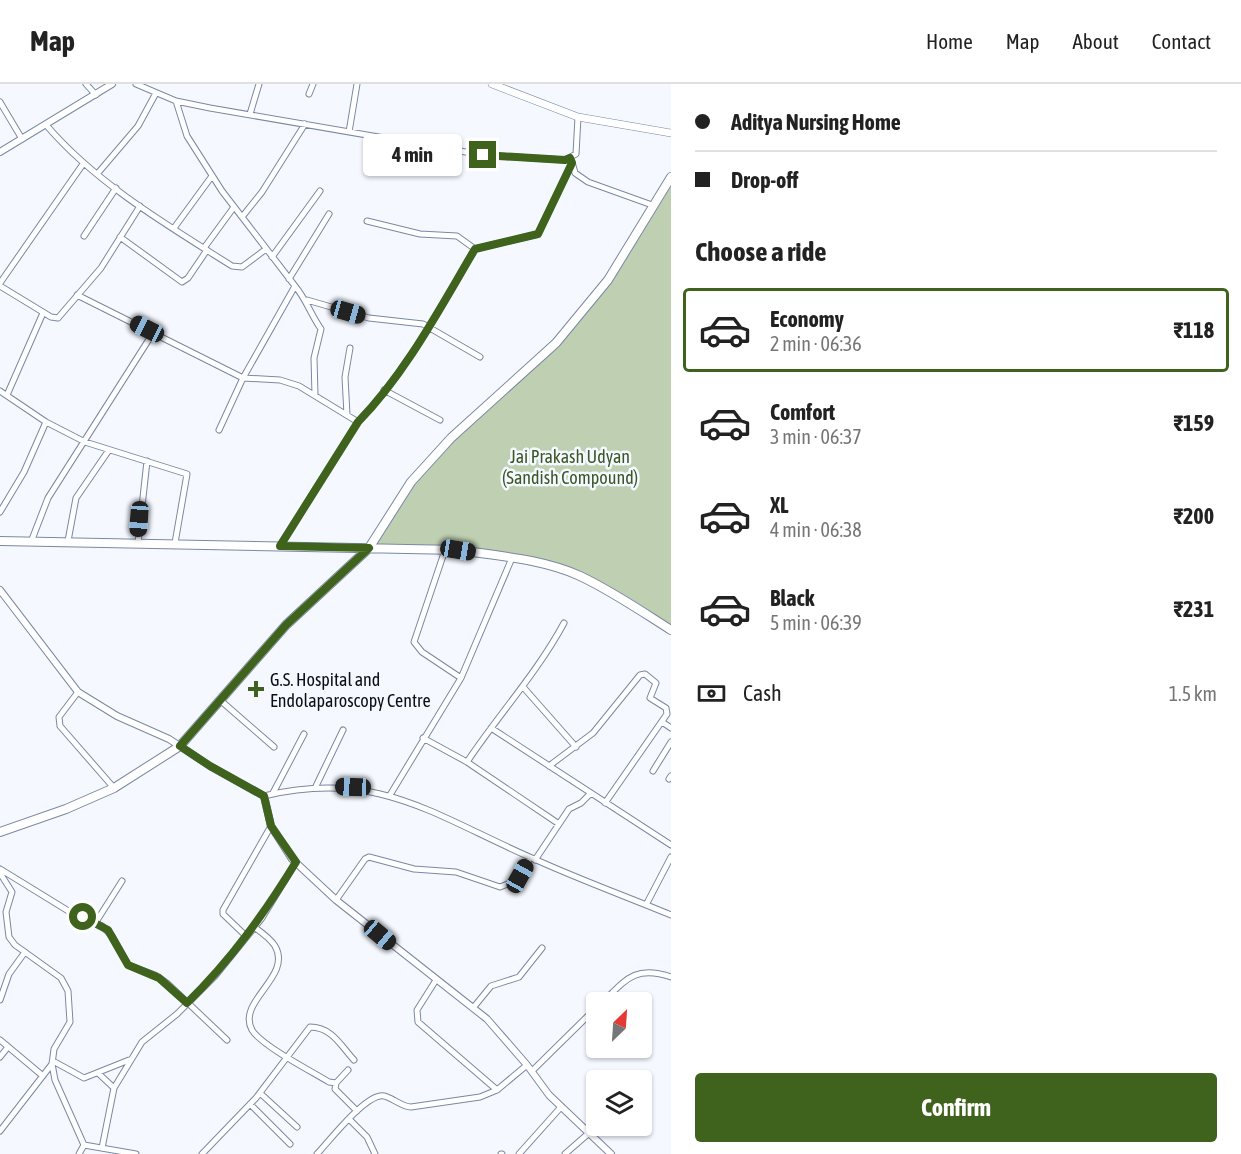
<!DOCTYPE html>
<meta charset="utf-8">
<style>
:root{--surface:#fff;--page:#f2f2f2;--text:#222;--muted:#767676;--line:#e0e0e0;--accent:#3f631c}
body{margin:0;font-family:"Asap Condensed",sans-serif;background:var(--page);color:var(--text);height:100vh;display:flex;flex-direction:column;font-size:22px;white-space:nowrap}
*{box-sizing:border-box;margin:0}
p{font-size:20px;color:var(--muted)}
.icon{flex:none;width:33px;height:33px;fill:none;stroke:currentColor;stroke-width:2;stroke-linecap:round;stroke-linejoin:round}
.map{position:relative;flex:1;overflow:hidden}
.side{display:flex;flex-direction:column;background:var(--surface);width:570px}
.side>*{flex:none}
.guide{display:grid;align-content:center;height:132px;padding:0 24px;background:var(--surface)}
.needle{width:39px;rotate:25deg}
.buttons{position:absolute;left:586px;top:908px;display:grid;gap:12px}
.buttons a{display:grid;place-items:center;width:66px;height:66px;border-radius:6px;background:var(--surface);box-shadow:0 2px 4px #0004;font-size:30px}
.end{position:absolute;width:27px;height:27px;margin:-14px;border:8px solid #3f631c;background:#fff;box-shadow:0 0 0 3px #fff}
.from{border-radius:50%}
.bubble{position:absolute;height:42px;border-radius:6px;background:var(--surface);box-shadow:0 2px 4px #0004;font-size:20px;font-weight:700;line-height:42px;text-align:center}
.car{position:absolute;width:18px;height:36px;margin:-18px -9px;border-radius:8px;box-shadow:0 0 4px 2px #0007;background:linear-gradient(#222 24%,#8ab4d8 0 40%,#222 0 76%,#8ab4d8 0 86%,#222 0)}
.guide b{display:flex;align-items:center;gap:21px;height:57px;font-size:22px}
.guide b+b{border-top:2px solid var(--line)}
.guide i{width:15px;height:15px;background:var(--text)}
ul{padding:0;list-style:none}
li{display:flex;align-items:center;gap:18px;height:84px;margin:0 12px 9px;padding:0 12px;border:3px solid transparent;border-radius:6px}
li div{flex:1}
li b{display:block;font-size:22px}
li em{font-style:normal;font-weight:700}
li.active{border-color:var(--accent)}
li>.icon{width:54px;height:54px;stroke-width:1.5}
h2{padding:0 24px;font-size:27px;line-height:72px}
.pay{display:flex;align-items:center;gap:15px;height:66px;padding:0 24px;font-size:22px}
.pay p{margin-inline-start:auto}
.button{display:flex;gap:12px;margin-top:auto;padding:12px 24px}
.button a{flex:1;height:69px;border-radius:6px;background:var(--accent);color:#fff;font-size:24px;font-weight:700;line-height:69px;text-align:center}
header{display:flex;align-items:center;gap:36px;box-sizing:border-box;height:84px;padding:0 30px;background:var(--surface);border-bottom:2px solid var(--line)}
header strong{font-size:28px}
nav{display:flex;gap:33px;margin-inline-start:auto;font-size:21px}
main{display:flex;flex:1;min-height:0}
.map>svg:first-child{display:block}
</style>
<header>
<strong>Map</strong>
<nav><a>Home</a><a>Map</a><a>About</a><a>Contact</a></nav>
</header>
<main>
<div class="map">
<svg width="671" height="1070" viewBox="0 0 671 1070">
<rect width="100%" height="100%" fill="#f5f9ff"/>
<path fill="#becfb2" d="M671 94V546L578 491 523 473 369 464 411 398 555 259 608 196Z"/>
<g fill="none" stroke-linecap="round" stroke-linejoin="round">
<defs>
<path id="minor" d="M86 0 96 11
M136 0 176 17 210 24 483 71 565 76 576 70 578 33
M309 10 313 0
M176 17 187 52 222 107 295 202 243 294 219 346
M0 18 22 55
M250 30 259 0
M47 42C97 100 167 141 232 182L242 183 266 165
M349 48 357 0
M572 78 575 89 588 98 652 121
M98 89 138 42 156 9
M242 133 262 108 305 40
M367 137 420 150 457 152 475 165
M174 144 212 92
M84 152 116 104
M120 153 182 198 188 194 207 166
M204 164 234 123
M272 173 320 107
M289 195 329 130
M0 199 83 80
M0 202 51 233 58 234 101 184 140 122
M295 202C306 215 311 231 321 245L314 274 315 311
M77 211 243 294 280 296 299 302 358 338
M307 216 369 234 423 240 480 273
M384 306 440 336
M0 307 46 338 85 358 187 390 175 459
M7 311 43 229
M347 331 345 293 350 264
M0 428 24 388 46 338
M68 457 76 414 109 366
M31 458 48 414 153 249
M138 459 147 377
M280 462 358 338C406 289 440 224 475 165L538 150 572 79
M445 466 414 558 422 568 461 594
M524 604 576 663
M78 608 59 633 60 642 114 704
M220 616 274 663
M662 638 671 644
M491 644 671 761
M423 654 467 678 559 740
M467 678C499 630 537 589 564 539
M549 682 593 649 640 591 645 590 656 599 650 614 666 624 667 630 605 719
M653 687 671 658
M669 695 671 692
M316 702 343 646
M273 709 304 650
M390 711 461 594 512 474
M264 712C378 685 433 731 532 774 578 795 625 812 671 831
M535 776 569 725 581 719 591 709
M0 785 70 828 102 842 112 852 128 881 155 891 168 900 227 956
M0 789 12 808 6 828 9 853 15 861 61 894 68 907 70 938 54 965 52 980 55 996 84 1061 79 1070
M336 816 365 775 369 773 414 785 456 788 500 803 518 796 530 774
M646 821 671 773
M96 838 122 797
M254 843C261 848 270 854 275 862 293 893 236 917 252 946 262 962 311 987 329 998L336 999
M246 852 223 830V826L271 742
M436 896 417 926 418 938 497 1006
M0 916 9 890 25 868
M603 918C626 895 636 881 671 893
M473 924 491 902 519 893 542 864
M0 956 43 992
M0 973 8 963
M53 977 84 994 129 976
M348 986 336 999 335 1005 357 1027
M532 987 597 923
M98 989 114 1004 102 1064
M114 1004 142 958 177 930 215 892 262 834 296 778
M260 1009 297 1043
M250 1020 290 1060
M349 1035 367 1053 375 1070
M0 1047 52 980
M84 1061 136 1070
M202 1070 256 1014 310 943C332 943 341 962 354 976
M317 1070C330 1056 362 1015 380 1012 389 1010 400 1023 411 1023L480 1013 497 1006 527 981
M501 1070H502
M519 1070 561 1023
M565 1070 589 1049"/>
<path id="tertiary" d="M0 68 112 0
M0 506 78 608 117 632 169 655 210 682 264 712 271 742 292 775 336 816 487 935 527 981 549 1011 611 1070"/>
<path id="secondary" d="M492 0 578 33 671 49"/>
<path id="primary" d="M0 457 458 466C498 472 543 475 580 492 612 507 641 527 671 546
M0 748 66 725 114 704 180 662 286 541 369 464 411 398 451 354 556 259 608 196 671 93"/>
</defs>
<use href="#minor" stroke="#7a88a3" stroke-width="7"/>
<use href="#tertiary" stroke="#7a88a3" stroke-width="8"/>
<use href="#secondary" stroke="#7a88a3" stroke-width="8"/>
<use href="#primary" stroke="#7a88a3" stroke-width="10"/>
<use href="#minor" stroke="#fff" stroke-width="5"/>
<use href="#tertiary" stroke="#fff" stroke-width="6"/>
<use href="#secondary" stroke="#fff" stroke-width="7"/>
<use href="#primary" stroke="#fff" stroke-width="8"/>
</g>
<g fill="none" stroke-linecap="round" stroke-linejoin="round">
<path stroke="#3f631c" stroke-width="8" d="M83 833 108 846 128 881 159 894 187 919C231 876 264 830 296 778L271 742 264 712 210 682 180 662 286 541 369 464 280 462 358 338C406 289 440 224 475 165L538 150 572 79 570 74 565 76 483 71"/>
</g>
<path fill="#3f631c" stroke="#f5f9ff" stroke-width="2" d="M253 596h6v6h6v6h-6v6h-6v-6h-6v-6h6z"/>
<g text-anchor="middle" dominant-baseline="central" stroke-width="5" stroke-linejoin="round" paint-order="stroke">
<g font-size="18" fill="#3b5724" stroke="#f5f9ff">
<text x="570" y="372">Jai Prakash Udyan<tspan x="570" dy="21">(Sandish Compound)</tspan></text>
</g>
<g font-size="18" fill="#0a0f18" stroke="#f5f9ff" text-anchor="start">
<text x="270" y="595">G.S. Hospital and<tspan x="270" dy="21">Endolaparoscopy Centre</tspan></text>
</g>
</g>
</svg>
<div class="buttons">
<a><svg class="needle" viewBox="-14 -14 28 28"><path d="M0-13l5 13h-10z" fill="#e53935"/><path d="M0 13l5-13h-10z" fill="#767676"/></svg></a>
<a><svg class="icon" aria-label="layers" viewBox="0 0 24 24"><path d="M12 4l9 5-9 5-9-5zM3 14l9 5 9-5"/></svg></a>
</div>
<i class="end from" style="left:83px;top:833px"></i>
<i class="end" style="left:483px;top:71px"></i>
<div class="bubble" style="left:363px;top:50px;width:99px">4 min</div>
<i class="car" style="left:348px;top:228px;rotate:106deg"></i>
<i class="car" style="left:147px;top:245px;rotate:297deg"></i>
<i class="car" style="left:139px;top:435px;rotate:184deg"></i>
<i class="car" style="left:458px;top:466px;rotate:99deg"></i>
<i class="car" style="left:353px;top:703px;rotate:272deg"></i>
<i class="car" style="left:520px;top:792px;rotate:29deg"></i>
<i class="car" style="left:380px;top:851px;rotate:130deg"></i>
</div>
<section class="side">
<div class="guide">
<b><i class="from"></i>Aditya Nursing Home</b>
<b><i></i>Drop-off</b>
</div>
<h2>Choose a ride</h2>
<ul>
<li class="active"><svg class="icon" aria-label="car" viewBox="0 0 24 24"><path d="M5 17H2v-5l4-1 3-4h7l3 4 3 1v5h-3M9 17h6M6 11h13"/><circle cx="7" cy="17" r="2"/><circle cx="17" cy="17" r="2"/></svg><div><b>Economy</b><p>2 min · 06:36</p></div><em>₹118</em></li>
<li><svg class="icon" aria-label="car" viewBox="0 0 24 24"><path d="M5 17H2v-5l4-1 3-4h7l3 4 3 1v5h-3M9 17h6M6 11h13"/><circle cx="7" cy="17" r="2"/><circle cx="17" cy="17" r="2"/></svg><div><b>Comfort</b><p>3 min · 06:37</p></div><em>₹159</em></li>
<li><svg class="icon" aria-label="car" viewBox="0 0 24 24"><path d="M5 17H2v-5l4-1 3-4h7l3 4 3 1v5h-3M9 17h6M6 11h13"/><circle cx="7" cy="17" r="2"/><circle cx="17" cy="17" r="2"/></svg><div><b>XL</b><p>4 min · 06:38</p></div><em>₹200</em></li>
<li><svg class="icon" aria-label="car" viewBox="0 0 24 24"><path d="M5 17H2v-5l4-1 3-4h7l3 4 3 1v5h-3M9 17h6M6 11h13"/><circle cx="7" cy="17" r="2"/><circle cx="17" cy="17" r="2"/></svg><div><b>Black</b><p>5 min · 06:39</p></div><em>₹231</em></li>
</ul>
<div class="pay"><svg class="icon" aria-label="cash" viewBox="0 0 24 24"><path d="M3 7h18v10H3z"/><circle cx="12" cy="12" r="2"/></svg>Cash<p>1.5 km</p></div>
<div class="button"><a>Confirm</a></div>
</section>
</main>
